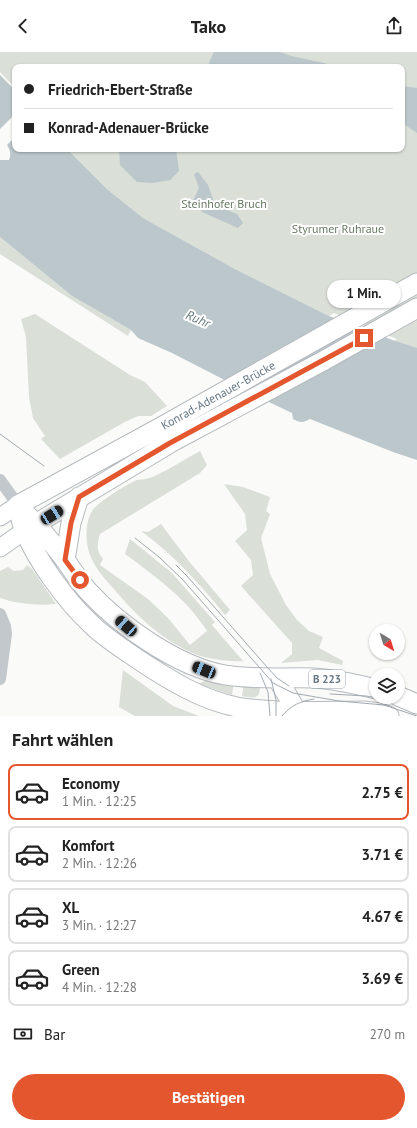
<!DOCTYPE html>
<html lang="de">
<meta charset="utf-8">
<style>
:root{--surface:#fff;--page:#f6f6f6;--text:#222;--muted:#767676;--line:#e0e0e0;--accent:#e4572e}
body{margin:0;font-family:"PT Sans",sans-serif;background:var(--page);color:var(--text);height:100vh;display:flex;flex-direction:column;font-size:15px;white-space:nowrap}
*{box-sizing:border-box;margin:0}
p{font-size:13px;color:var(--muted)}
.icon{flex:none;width:22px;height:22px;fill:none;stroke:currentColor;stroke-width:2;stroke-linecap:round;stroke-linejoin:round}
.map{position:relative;height:664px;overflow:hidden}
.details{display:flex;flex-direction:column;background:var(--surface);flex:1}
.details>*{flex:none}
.guide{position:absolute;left:12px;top:12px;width:393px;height:88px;border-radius:8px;box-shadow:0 1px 3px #0004;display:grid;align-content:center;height:88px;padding:0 12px;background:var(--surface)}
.needle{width:26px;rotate:142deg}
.controls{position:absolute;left:369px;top:572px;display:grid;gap:8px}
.controls a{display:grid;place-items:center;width:36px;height:36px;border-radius:50%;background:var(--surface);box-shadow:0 1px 3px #0004;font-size:20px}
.end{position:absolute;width:18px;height:18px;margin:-9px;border:5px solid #e4572e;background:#fff;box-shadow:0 0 0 2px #fff}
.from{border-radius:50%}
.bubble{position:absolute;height:28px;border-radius:14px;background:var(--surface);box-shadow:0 1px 3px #0004;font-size:13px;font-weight:700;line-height:28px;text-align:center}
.car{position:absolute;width:12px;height:24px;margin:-12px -6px;border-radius:5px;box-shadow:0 0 3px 1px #0007;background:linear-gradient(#222 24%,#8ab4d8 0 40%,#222 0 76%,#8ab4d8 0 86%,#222 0)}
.guide b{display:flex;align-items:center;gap:14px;height:38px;font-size:15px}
.guide b+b{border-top:1px solid var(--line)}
.guide i{width:10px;height:10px;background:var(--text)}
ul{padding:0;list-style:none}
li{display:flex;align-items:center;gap:12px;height:56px;margin:0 8px 6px;padding:0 4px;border:2px solid var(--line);border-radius:8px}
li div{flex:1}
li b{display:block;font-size:15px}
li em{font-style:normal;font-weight:700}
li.selected{border-color:var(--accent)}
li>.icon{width:36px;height:36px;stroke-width:1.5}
h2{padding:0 12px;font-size:18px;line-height:48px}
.pay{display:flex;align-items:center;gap:10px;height:44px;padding:0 12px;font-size:15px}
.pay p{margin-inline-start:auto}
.button{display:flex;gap:8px;margin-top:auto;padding:8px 12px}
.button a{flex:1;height:46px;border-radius:24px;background:var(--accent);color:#fff;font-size:16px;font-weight:700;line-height:46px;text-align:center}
header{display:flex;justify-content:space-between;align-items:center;height:52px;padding:0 12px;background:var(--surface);font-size:18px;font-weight:700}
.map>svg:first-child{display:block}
</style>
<header><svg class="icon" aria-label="back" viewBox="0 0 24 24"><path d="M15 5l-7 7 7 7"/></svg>Tako<svg class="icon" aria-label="share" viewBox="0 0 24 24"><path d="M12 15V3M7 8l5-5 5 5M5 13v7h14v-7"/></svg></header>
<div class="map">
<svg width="417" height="664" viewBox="0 0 417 664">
<rect width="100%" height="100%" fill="#fafaf8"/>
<path fill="#dadfd7" d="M0 0H417V350L335 324 397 287 334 261 329 264 235 217 143 166 107 137 67 97H402V15H15V36L0 20Z
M0 185 72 244 131 278 128 284 0 202Z
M35 262 130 323 145 330 167 354 151 364H138L123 371 60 407 41 387 45 384 33 366 29 345 26 285 21 267Z
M200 399 207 413 200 421 100 482C97 492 96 499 103 507L100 513 148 547 168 566 190 593 207 579C187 547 156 525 125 502L130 487 172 521 215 570 212 573 243 609C230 610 207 607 195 602 161 588 136 563 113 536 104 526 95 516 90 503 85 490 85 471 92 459 98 450 127 432 137 428 143 427 149 427 155 424 170 417 185 407 200 399Z
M224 432 243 435 270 445 266 459 270 462 261 486 270 522 286 553 297 568 309 579 323 585 319 596 343 609 342 613 318 608 281 611 292 602V591L241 534 253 523 251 508 235 489 247 478 245 462Z
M161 472 188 508 230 558 225 563C199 531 174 503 141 479L148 480Z
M27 513 32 517 56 552C37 554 18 552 0 546V519L8 515 14 519 23 518Z
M123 618 173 654 199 664H135L119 655Z
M211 626 234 629 232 643 198 632Z
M244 631 260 635C260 648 252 646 242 644Z"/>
<path fill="#bbc7cb" d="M214 0H280L291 4 324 11 334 15H210L209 10Z
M0 23 15 38V97H67L107 137 143 166 235 217 329 264 395 289 417 296V408L393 400 310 367C303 371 300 371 293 367L292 361 252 342 172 301 138 286 131 278 72 244 0 185V108H9C13 99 7 92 0 85Z
M402 34 417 36V81L402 71Z
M119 97H176L179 119 170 128 153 131 137 130 120 113Z
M198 120 208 133 215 153 237 162 243 171 238 176 202 160 193 149 199 136 194 122Z"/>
<path fill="#fafaf8" d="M15 62V85L6 94 0 88V77Z"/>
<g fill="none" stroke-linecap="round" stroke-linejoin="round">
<defs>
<path id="secondary" d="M0 465 18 453
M0 496 24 479"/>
<path id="primary" d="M18 453C20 462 21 471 25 479 37 509 67 550 91 572 106 587 125 598 142 610 171 629 202 648 237 655 278 662 322 659 364 659L379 661 389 664
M18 453 161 375 417 231
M27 463C41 477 54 493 66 509 73 519 80 530 88 539 120 574 178 615 225 623 255 628 284 625 313 626 335 627 355 632 376 637
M24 479 170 391 323 309 417 256
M65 508 71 471 79 445
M277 626 296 658 295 664
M398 644 417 652"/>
</defs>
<use href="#secondary" stroke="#b3babf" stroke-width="19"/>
<use href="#primary" stroke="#b5babe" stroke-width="21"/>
<path stroke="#c3c8cc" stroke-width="12" d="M0 428 18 453
M0 562 5 574 6 582 0 627"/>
<use href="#secondary" stroke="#fff" stroke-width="17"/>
<use href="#primary" stroke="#fff" stroke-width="19"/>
<path stroke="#a2aab0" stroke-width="1" d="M0 382 44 414
M135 486 159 505 183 528 273 631 293 641 339 649 384 653 417 664
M176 513 187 524 267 615 277 626 289 634
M260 621 268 640 270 664
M271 627 276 648V664
M330 642 366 644 384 647
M282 664C291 653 301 649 314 647"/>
</g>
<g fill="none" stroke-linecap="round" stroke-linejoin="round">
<path stroke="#e4572e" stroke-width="5" d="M80 528 65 508 71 471 79 445 170 391 364 286"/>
</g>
<g text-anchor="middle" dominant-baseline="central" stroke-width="4" stroke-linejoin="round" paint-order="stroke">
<rect fill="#fff" stroke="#939fa8" stroke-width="1" x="309" y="618" width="36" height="18" rx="3"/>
<g font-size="11" font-weight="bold" fill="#657683">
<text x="327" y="627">B 223</text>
</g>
<g font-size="12" fill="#687a64" stroke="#fff">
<text x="224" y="151">Steinhofer Bruch</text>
<text x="338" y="176">Styrumer Ruhraue</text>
</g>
<g font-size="12" fill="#657683" stroke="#fff">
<text transform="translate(218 343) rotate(-29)">Konrad-Adenauer-Brücke</text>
</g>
<g font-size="13" font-style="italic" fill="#60757c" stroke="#fff">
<text transform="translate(198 267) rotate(23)">Ruhr</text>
</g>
</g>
</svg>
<div class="controls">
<a><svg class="needle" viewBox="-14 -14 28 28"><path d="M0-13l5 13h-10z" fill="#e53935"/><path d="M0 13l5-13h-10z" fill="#767676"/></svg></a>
<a><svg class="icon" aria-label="layers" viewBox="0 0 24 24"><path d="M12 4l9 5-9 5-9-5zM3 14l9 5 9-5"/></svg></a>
</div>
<i class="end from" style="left:80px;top:528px"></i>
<i class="end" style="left:364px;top:286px"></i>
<div class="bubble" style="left:327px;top:228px;width:74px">1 Min.</div>
<i class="car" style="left:52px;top:463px;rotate:58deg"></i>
<i class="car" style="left:126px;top:574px;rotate:311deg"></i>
<i class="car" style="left:204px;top:618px;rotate:292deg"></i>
<div class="guide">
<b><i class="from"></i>Friedrich-Ebert-Straße</b>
<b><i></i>Konrad-Adenauer-Brücke</b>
</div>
</div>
<section class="details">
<h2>Fahrt wählen</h2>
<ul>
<li class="selected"><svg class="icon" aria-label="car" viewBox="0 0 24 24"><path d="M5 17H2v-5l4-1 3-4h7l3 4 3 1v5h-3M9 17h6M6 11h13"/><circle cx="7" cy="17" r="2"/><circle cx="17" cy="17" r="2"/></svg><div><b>Economy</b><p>1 Min. · 12:25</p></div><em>2.75 €</em></li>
<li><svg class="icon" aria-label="car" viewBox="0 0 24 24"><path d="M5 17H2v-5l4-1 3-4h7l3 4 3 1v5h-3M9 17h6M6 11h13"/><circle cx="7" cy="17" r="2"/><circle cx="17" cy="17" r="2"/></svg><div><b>Komfort</b><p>2 Min. · 12:26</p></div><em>3.71 €</em></li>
<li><svg class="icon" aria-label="car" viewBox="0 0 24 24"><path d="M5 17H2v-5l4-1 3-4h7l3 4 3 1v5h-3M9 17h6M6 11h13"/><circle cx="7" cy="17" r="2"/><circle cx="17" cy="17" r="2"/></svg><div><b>XL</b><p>3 Min. · 12:27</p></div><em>4.67 €</em></li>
<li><svg class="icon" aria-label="car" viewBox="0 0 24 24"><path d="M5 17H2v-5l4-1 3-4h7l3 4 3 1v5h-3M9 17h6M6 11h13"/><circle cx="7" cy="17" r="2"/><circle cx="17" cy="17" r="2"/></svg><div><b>Green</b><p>4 Min. · 12:28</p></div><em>3.69 €</em></li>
</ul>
<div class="pay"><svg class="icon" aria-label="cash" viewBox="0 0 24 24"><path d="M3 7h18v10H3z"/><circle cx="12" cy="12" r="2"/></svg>Bar<p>270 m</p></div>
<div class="button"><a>Bestätigen</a></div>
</section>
